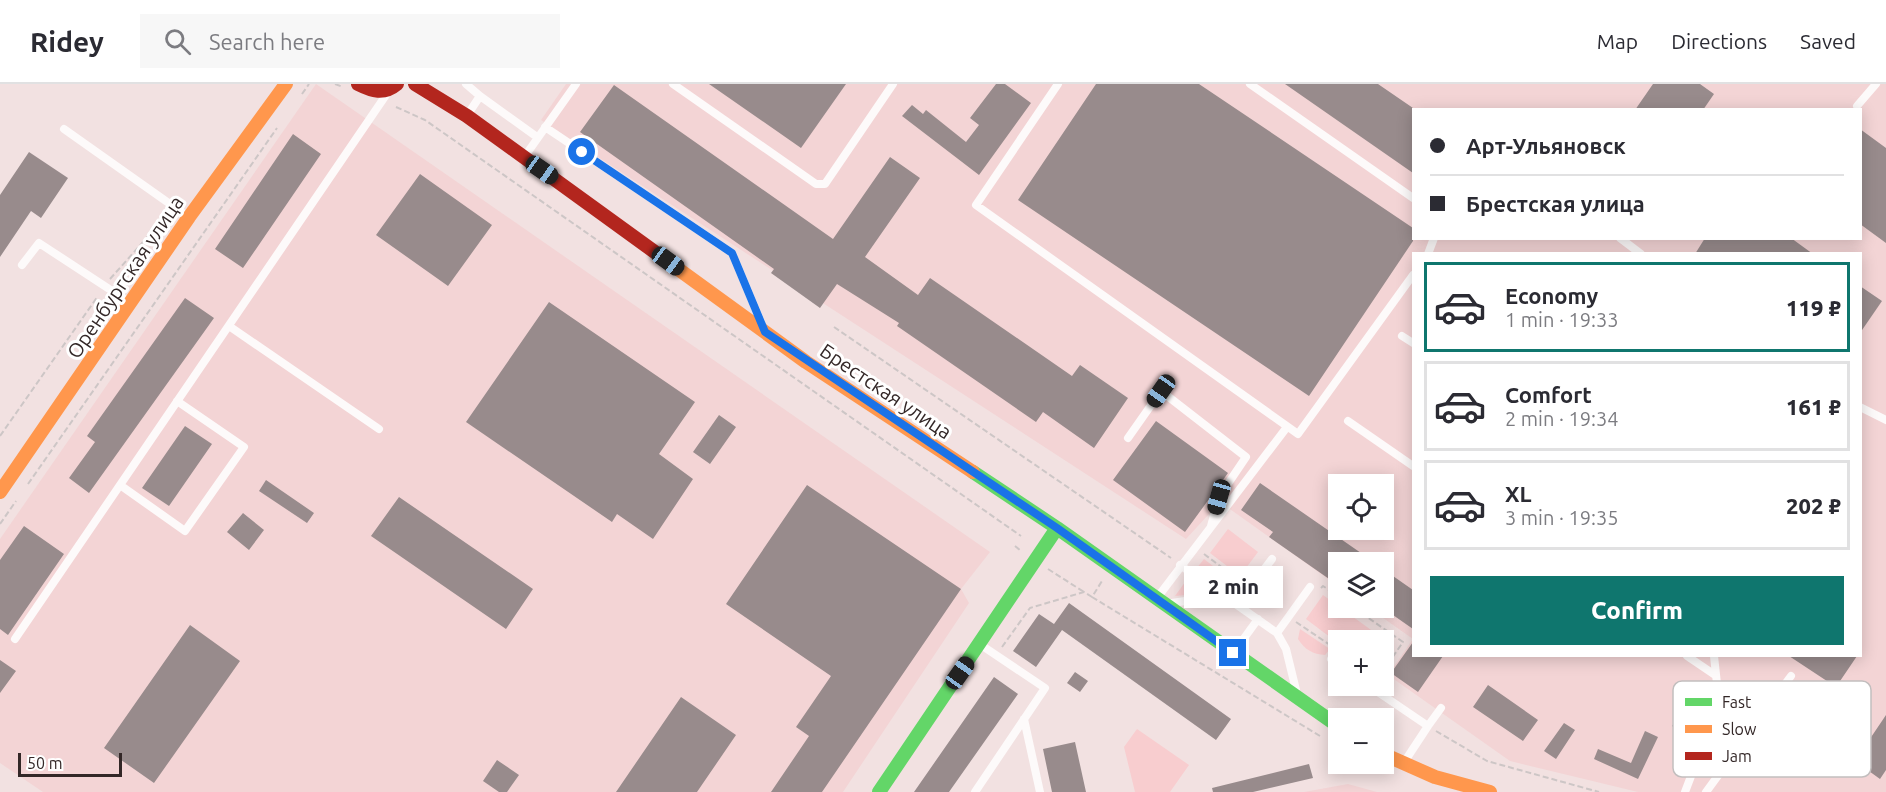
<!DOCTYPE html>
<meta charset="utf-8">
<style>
:root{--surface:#fff;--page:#f7f7f7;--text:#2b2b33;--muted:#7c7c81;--line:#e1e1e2;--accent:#0f766e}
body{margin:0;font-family:Ubuntu,sans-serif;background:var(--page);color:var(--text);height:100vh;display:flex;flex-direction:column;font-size:22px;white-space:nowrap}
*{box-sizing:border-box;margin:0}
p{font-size:20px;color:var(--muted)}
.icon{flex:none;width:33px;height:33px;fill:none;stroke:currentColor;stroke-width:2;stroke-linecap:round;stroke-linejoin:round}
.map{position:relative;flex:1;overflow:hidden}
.sheet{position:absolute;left:1412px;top:168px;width:450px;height:405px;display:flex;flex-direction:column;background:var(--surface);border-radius:0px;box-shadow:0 3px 15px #0003}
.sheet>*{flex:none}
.top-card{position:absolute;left:1412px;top:24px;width:450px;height:132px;border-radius:0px;box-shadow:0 3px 15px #0003;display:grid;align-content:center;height:132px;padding:0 18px;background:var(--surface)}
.buttons{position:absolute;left:1328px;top:390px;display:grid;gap:12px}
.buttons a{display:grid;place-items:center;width:66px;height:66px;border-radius:0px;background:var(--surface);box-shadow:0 3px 15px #0003;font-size:30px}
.scale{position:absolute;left:18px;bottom:15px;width:104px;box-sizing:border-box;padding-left:6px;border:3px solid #332727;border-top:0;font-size:16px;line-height:21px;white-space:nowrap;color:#332727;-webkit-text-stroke:4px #fff;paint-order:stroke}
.end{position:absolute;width:27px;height:27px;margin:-14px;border:8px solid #1a73e8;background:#fff;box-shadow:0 0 0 3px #fff}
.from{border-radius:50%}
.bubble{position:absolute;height:42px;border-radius:0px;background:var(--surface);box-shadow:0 3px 15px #0003;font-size:20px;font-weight:800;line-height:42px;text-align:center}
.car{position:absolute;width:18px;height:36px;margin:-18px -9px;border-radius:8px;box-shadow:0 0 4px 2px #0007;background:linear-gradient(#222 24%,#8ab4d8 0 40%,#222 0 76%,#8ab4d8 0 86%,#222 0)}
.top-card b{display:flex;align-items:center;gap:21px;height:57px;font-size:22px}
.top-card b+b{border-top:2px solid var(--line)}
.top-card i{width:15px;height:15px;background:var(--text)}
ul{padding:10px 0 0;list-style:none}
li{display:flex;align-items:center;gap:18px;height:90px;margin:0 12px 9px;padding:0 6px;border:3px solid var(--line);border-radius:0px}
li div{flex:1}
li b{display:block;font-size:22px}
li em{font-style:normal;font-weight:800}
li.current{border-color:var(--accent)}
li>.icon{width:54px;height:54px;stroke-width:1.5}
.action{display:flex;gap:12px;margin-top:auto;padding:12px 18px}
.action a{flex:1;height:69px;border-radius:0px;background:var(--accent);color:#fff;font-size:24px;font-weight:800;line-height:69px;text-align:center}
header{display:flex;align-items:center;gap:36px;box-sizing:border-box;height:84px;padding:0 30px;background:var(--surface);border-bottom:2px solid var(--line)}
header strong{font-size:28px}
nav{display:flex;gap:33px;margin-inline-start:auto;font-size:21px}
.search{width:420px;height:54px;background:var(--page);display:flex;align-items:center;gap:15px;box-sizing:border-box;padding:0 21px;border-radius:0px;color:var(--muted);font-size:22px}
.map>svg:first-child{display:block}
</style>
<header>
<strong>Ridey</strong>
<div class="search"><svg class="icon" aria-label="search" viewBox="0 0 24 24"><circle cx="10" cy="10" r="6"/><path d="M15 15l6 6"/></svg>Search here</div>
<nav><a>Map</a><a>Directions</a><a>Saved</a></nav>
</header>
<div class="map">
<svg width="1886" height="708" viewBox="0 0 1886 708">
<rect width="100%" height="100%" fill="#f2e1e1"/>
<path fill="#f3d4d5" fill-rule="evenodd" d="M316 0 990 468 961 505 969 519 843 708H43L0 679V455Z
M566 0H1886V708H1638L1510 677 1388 591 1413 555 1369 524H1383V478H1338V502L1220 418 1186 455 541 36ZM1413 26H1860V154H1413ZM1413 170H1860V572H1413ZM1338 400H1383V446H1338Z
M1348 700 1377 708H1304Z"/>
<path fill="#f8cdcf" d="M1228 445 1258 468 1240 492 1210 469Z
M1204 475 1231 496 1223 506 1196 485Z
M1188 494 1210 509 1175 512Z
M1323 511 1389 559 1383 567V556H1338V559L1306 535Z
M1300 545 1330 565 1325 571C1313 570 1305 566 1298 555Z
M1137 645 1189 681 1170 708H1135L1124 663Z"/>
<path fill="#988b8c" d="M709 0H846L801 64Z
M996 0H1005L1031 19 979 91 902 32 912 21 923 30 926 26 966 58 979 41 970 34Z
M1096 0H1199L1413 144V157L1309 312 1018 116Z
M1285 0H1378L1413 24V89Z
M1653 0H1700L1714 10 1703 26H1635Z
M614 1 833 155 890 73 920 94 865 173 918 211 930 194 1072 292 1080 281 1128 314 1094 364 1043 328 1036 338 897 242 899 239 837 200 820 224 771 189 774 185 580 48Z
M1860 45 1886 64V159L1860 140Z
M293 50 321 70 243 184 215 165Z
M29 68 68 94 41 134 31 127 0 173V111Z
M420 90 492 141 448 202 376 151Z
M1705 154H1791L1813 170H1695Z
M1860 202 1882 217 1860 249Z
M185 214 214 234 89 409 69 394 95 358 87 352Z
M549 218 695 318 659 370 693 395 653 455 617 430 612 438 466 338Z
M719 331 736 343 710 380 693 368Z
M1156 337 1228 389 1185 448 1113 396Z
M185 342 212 360 169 422 142 404Z
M266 396 314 429 307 439 259 407Z
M1260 399 1374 478H1338V489L1332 497 1269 453 1273 448 1241 426Z
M807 401 961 505 822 708H771L809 652 796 643 831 592 726 520Z
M399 413 533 505 506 545 371 452Z
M243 429 264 446 249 466 227 448Z
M24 442 64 470 8 551 0 545V476Z
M1383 485 1413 506V545L1383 524Z
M1069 519 1231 635 1216 656 1062 546 1036 583 1013 567 1039 530 1054 540Z
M190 541 240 577 154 699 104 664Z
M1413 558V572H1443L1418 608 1391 589Z
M1789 572H1857L1836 603Z
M0 576 16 587 0 609Z
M1075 588 1088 597 1080 608 1067 599Z
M994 593 1018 610 949 708H914Z
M1680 600 1704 616 1682 649 1672 642 1686 621 1673 612Z
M1488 601 1538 636 1523 657 1473 623Z
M681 613 736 651 697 708H616Z
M1886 631V686L1880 695 1855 677Z
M1564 639 1575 646 1556 675 1544 667Z
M1645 647 1658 653 1638 695 1594 675 1598 665 1631 679Z
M1075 658 1086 708H1052L1043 665Z
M497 676 519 691 507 708H499L483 697Z
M1309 680 1313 694 1253 708H1213L1212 704Z"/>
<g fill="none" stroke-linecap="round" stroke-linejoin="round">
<path stroke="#cdc6c6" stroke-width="2" stroke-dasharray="6 3" stroke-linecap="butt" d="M335 0 343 3
M302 10 309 0
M396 23 425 36 1021 452
M110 195 168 130
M834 243 1171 474
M0 352 98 212
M28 400 277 44
M0 440 16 417
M1015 462 1021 467
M1204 470 1243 499
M1048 485 1084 508
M1321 504 1323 502 1338 512
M1092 513 1320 652
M1354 524 1403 558 1383 587
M1296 538 1336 565
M1002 563 1030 524 1084 508 1092 513 1102 497
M1436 647 1487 677 1599 708
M1330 658 1338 663"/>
<path stroke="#fdfafa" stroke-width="8" d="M466 0 480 12 468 30
M673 0 816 100H825L893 0
M1058 0 976 121 1298 350 1413 191
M1250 0 1413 114
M480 12 537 53
M1857 22 1876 0
M545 43 732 169 761 238
M64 45 187 132
M525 72 576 0
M1620 154 1641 170
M1428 170 1434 154
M22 181 39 159 129 218
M229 242 379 345
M1402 252 1413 259
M1860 323 1886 336
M1348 337 1413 382
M1128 354 1161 307 1246 373 1219 413 1211 442
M120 401 185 447 244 363 177 317
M1180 481 1277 549 1286 565 1296 606
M1157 514 1287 343
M1172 519 1224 511
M1237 521 1272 475
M1277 549 1310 503
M15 555 386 11
M1234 568 1258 535
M1687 572 1715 591
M1331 575 1338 580
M1369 602 1428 642 1403 680
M1024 635 1040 708
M1428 642 1441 624
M975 708 1045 604 981 561
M1685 708 1715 629 1718 609 1714 572
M1706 708 1791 592"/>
<path stroke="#63d668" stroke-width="14" d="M973 388 1057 444 1338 642
M879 708 1057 444"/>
<path stroke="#ff974d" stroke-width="14" d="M663 174 806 278 973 388
M0 408 189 133 286 0
M1383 670 1435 693 1490 708"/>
<path stroke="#b3261e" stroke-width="14" d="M358 0C372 7 384 11 397 0
M415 0 467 32 663 174"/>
</g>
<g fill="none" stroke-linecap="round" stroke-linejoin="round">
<path stroke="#1a73e8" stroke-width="8" d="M582 68 732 169 765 248 1057 444 1233 569"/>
</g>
<g text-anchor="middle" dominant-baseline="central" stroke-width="6" stroke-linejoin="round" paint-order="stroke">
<g font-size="20" fill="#332727" stroke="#fff">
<text transform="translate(125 193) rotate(-56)">Оренбургская улица</text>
<text transform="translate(886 307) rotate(34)">Брестская улица</text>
</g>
</g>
<rect x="1673" y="597" width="198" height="96" rx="9" fill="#fff" stroke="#c2bebe" stroke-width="1.5"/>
<rect x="1685" y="614" width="27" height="8" fill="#63d668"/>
<rect x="1685" y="641" width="27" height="8" fill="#ff974d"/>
<rect x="1685" y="668" width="27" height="8" fill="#b3261e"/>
<g font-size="16" fill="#332727">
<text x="1722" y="624">Fast</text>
<text x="1722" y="651">Slow</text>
<text x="1722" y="678">Jam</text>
</g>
</svg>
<div class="buttons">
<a><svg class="icon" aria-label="locate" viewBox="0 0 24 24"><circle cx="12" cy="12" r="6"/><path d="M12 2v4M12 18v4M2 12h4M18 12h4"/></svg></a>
<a><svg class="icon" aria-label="layers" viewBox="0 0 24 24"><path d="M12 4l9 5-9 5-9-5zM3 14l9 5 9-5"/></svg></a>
<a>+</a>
<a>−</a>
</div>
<div class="scale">50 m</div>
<i class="end from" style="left:582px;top:68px"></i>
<i class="end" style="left:1233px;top:569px"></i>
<div class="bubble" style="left:1184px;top:482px;width:99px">2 min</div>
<i class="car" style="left:542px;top:86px;rotate:125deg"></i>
<i class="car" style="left:668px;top:177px;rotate:126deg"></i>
<i class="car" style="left:1161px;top:307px;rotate:215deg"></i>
<i class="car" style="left:1219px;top:413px;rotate:196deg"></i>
<i class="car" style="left:960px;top:589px;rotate:35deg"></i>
<div class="top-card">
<b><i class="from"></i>Арт-Ульяновск</b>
<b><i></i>Брестская улица</b>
</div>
<section class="sheet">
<ul>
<li class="current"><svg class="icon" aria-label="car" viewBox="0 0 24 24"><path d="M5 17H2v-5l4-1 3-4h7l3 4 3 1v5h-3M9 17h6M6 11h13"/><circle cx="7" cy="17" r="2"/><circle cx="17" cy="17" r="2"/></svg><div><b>Economy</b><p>1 min · 19:33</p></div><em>119 ₽</em></li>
<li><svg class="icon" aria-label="car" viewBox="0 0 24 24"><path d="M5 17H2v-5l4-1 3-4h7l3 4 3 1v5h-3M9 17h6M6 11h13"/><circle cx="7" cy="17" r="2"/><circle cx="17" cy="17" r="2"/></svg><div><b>Comfort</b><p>2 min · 19:34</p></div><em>161 ₽</em></li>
<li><svg class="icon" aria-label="car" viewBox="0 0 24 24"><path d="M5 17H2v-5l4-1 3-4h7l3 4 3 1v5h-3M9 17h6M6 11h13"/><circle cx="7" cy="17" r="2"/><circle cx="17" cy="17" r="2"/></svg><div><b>XL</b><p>3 min · 19:35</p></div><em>202 ₽</em></li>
</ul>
<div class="action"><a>Confirm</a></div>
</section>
</div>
